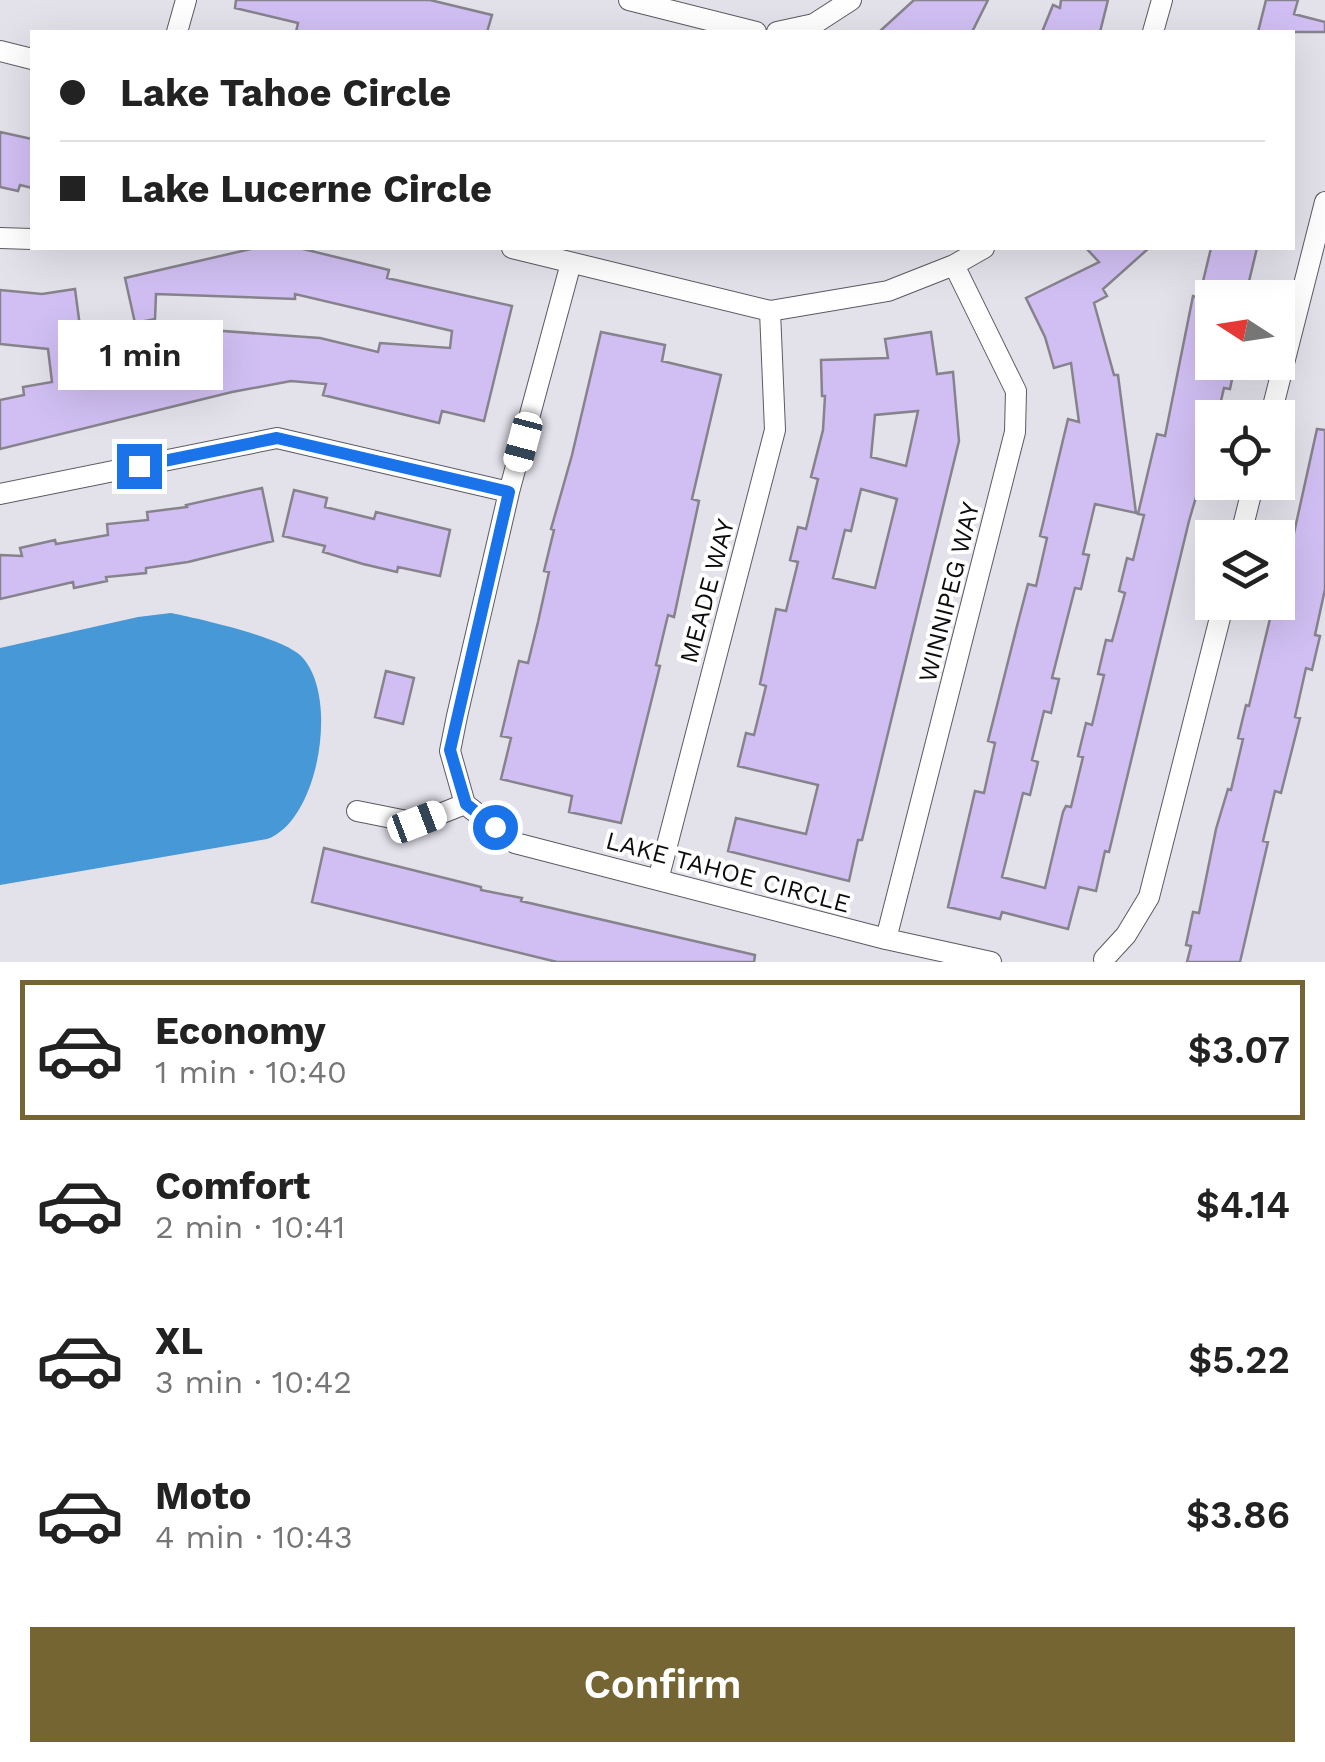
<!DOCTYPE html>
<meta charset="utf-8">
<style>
:root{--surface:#fff;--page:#f2f2f2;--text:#222;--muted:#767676;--line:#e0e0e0;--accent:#756533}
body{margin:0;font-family:"Work Sans",sans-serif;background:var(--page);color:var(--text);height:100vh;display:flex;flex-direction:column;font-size:38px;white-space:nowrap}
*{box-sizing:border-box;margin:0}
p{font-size:32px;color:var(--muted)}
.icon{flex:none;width:55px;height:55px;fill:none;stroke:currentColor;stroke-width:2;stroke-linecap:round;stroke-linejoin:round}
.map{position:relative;height:962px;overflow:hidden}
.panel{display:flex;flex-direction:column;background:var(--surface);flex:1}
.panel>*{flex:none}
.hud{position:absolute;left:30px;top:30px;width:1265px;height:220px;border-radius:0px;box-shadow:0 10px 40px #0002;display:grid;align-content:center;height:220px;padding:0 30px;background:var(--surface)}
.needle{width:65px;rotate:282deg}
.fabs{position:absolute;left:1195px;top:280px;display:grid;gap:20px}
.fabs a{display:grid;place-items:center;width:100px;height:100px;border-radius:0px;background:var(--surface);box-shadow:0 10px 40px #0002;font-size:50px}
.end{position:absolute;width:45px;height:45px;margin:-22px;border:12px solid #1a73e8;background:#fff;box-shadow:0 0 0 5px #fff}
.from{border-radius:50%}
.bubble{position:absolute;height:70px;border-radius:0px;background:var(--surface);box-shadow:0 10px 40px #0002;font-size:32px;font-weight:600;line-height:70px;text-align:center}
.car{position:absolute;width:30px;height:60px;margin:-30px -15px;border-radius:12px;box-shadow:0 0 8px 2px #0007;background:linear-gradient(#fff 24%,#345 0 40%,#fff 0 76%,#345 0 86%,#fff 0)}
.hud b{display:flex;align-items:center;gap:35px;height:95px;font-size:38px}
.hud b+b{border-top:2px solid var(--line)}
.hud i{width:25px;height:25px;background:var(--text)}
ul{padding:18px 0 0;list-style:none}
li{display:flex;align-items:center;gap:30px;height:140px;margin:0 20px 15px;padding:0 10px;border:5px solid transparent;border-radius:0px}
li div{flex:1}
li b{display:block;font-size:38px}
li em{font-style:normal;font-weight:600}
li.current{border-color:var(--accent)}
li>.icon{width:90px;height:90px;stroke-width:1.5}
.cta{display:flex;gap:20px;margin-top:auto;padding:20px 30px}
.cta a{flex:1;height:115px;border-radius:0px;background:var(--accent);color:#fff;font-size:40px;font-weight:600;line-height:115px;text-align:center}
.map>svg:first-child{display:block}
</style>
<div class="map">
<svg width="1325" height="962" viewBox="0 0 1325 962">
<rect width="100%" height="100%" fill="#e3e1ea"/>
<path fill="#4698d6" d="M171 613C200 619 281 637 301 656 340 695 319 821 267 839L0 885V648L138 617Z"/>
<path fill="#d1bff3" stroke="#86838c" stroke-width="2.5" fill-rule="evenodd" d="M236 0H430L492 15 487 32H296L298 23 235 8Z
M914 0H988L972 32H879Z
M1061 0H1108L1100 32H1042L1053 5 1060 8Z
M1266 0H1298L1294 14 1325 22V32H1258Z
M0 132 32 139V188L20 185 18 191 0 187Z
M255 248H299L389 270 387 278 512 306 484 421 442 411 439 423 323 395 326 384 291 381 232 392 0 449V400L24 395 23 387 52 382 48 349 0 344V290L42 294 75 289 86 372 147 359 140 325 320 338 378 352 380 343 450 348 452 331 295 294V299L156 294 155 319 135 323 125 278Z
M1086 248H1149L1103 289 1107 296 1094 303 1114 375H1118L1136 513 1095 504 1083 554 1089 555 1081 589 1075 588 1052 678 1059 679 1051 713 1044 711 1032 760 1038 762 1030 795 1023 793 1002 877 1045 888 1063 812 1066 806 1071 807 1083 757 1078 756 1086 723 1092 725 1104 675 1098 674 1106 640 1112 641 1125 593 1119 591 1127 558 1133 560 1144 515 1138 514 1157 434 1165 436 1193 296 1212 301V362L1235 365 1230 389 1224 388 1217 418H1212L1211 447 1203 481 1201 480 1189 521 1109 852 1105 851 1096 891 1079 887 1068 929 1002 912 1000 919 948 907 975 791 984 793 995 743 988 741 1017 626 1028 584 1036 586 1047 538 1040 536 1068 419 1079 422 1071 363 1054 368 1045 337 1026 298 1099 262Z
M1211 248H1257L1245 298H1199Z
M601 332 665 345 662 361 721 375 692 499 699 501 681 584 674 617 668 615 656 665 660 666 621 823 569 812 572 796 501 779 511 738 501 736 519 661 528 663 538 622 549 572 544 571 554 530 551 529 572 455Z
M931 332 937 374 953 372 959 441 862 840H858L849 881 728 851 736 818 806 834 818 785 738 766 746 733 754 735 766 686 760 684 776 609 786 611 798 562 790 560 798 527 806 529 818 479 811 477 823 430 825 396H822L821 360 888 358 885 339ZM918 411 906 466 871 457 875 415ZM861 489 897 499 875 588 833 578 845 530 851 531Z
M1317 429 1325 430V589L1315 635 1320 636 1312 670 1306 668 1295 717 1300 718 1281 793 1275 791 1263 841 1268 842 1240 962H1187L1191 946 1186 945 1193 912 1199 913 1216 829 1228 789 1231 790 1243 739 1238 738 1246 705 1249 706 1274 602H1278L1279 583 1288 541 1292 542Z
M262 488 273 541 188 562 146 568V573L106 577 107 581 74 588 73 582 0 599V555L22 556 20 548 55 540 56 544 108 535 107 524 148 520 147 512 187 507 186 505Z
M294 490 327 498 325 507 374 519 376 512 450 530 440 576 398 567 397 572 363 564 323 552 325 546 283 536Z
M386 671 414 678 403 724 375 717Z
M324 848 481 887V890L522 898 521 901 755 955 754 962H557L312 902Z"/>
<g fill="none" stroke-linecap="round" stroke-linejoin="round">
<defs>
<path id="street" d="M629 0 756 32
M177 32 186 0
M777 32 814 24 851 0
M1153 32 1162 0
M0 51 32 59
M0 238 32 239
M512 248 770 311 888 291 954 265 984 248
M1270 418 1325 202
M0 494 277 438 509 492
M1240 538 1254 482
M465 804 450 751 457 716 509 492 571 263
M357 811 417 823 465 804 515 843 886 939 991 962
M658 880 775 430 770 311
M886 939 1015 432 1016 391 954 265
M1104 959 1126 935 1149 897 1224 602"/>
</defs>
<use href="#street" stroke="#5c5a62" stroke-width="22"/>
<use href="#street" stroke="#fff" stroke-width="20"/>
</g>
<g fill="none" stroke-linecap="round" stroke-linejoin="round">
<path stroke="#1a73e8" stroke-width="12" d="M139 466 277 438 509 492 450 750 466 804 495 827"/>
</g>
<g text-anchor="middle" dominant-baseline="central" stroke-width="8" stroke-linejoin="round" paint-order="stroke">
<g font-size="25" fill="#0d0c0f" stroke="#fff">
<text transform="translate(707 591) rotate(-75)">MEADE WAY</text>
<text transform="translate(949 592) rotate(-76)">WINNIPEG WAY</text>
<text transform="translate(728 872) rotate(15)">LAKE TAHOE CIRCLE</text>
</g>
</g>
</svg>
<div class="fabs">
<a><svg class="needle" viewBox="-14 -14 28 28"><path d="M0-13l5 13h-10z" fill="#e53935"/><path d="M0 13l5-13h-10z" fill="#767676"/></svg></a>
<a><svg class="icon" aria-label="locate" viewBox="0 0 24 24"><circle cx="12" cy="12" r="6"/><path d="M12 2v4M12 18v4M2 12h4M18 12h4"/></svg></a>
<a><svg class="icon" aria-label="layers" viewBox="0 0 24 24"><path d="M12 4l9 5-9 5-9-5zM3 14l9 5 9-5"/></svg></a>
</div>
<i class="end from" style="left:495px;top:827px"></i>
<i class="end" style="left:139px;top:466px"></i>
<div class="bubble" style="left:58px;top:320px;width:165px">1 min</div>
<i class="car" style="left:523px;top:442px;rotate:195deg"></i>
<i class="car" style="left:417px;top:822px;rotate:69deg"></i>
<div class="hud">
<b><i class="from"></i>Lake Tahoe Circle</b>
<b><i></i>Lake Lucerne Circle</b>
</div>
</div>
<section class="panel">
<ul>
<li class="current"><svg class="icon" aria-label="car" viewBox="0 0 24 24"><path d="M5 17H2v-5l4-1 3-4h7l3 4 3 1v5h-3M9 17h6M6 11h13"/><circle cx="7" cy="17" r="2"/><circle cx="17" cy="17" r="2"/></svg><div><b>Economy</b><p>1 min · 10:40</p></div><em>$3.07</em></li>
<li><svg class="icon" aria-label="car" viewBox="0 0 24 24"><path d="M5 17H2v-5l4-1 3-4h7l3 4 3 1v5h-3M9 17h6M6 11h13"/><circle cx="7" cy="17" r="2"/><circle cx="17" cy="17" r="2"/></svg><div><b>Comfort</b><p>2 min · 10:41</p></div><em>$4.14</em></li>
<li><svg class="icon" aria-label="car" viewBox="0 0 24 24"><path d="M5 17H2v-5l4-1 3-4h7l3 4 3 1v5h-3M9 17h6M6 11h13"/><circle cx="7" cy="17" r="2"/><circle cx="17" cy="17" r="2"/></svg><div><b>XL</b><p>3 min · 10:42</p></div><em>$5.22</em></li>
<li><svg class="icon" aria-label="car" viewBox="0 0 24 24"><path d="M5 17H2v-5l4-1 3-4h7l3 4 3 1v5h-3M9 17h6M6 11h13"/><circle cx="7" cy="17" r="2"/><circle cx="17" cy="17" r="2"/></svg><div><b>Moto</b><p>4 min · 10:43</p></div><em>$3.86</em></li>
</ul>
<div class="cta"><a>Confirm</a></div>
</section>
